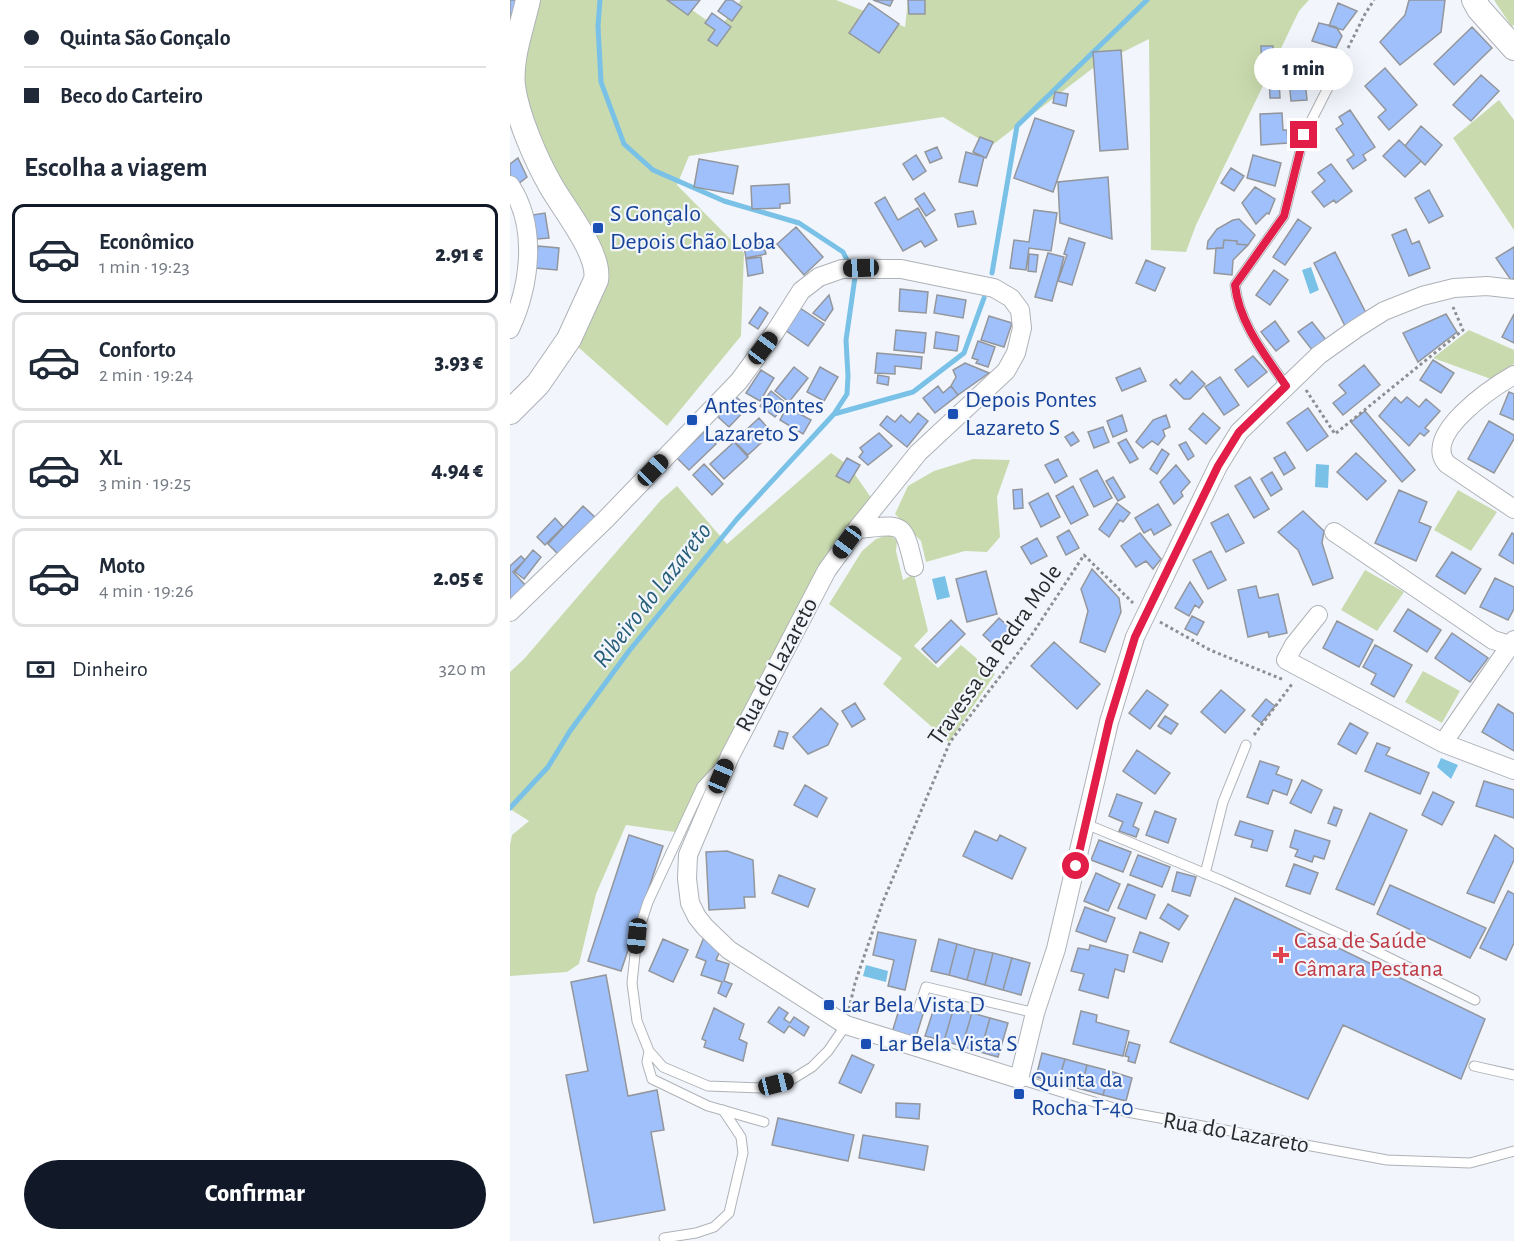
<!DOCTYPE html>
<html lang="pt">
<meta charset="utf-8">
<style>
:root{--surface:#fff;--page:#f6f6f7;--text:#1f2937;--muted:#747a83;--line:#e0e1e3;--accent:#111827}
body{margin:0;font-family:"Alegreya Sans",sans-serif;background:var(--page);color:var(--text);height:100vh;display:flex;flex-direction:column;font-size:22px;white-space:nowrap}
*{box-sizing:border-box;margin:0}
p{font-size:20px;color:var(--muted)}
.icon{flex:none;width:33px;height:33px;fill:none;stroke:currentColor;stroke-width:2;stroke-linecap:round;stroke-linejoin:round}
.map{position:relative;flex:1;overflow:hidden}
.panel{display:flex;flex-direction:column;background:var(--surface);width:510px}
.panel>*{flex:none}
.banner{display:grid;align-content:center;height:132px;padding:0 24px;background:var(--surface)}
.end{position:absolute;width:27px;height:27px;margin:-14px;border:8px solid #e11d48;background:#fff;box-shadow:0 0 0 3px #fff}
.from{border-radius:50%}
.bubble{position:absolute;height:42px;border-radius:21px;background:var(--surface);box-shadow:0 6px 24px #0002;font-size:20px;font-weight:800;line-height:42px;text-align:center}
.car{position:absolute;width:18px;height:36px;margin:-18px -9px;border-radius:8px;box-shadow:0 0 4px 2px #0007;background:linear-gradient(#222 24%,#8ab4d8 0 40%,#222 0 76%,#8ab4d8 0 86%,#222 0)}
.banner b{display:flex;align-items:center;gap:21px;height:57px;font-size:22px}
.banner b+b{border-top:2px solid var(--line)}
.banner i{width:15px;height:15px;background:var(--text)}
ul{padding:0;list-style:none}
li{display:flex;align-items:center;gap:18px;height:99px;margin:0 12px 9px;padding:0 12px;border:3px solid var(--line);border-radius:12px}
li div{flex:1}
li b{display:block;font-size:22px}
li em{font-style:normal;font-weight:800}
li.selected{border-color:var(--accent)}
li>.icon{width:54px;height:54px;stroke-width:1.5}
h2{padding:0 24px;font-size:27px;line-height:72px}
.pay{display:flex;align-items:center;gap:15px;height:66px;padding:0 24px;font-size:22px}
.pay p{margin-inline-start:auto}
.cta{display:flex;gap:12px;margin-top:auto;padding:12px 24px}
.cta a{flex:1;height:69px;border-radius:36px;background:var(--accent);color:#fff;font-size:24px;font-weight:800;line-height:69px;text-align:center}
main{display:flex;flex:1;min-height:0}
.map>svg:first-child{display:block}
</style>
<main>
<section class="panel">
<div class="banner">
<b><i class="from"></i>Quinta São Gonçalo</b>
<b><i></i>Beco do Carteiro</b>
</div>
<h2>Escolha a viagem</h2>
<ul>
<li class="selected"><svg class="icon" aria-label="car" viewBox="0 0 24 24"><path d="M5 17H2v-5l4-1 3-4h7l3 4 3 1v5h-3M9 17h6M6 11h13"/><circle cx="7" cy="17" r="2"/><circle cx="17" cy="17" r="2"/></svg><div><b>Econômico</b><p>1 min · 19:23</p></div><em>2.91 €</em></li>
<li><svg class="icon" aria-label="car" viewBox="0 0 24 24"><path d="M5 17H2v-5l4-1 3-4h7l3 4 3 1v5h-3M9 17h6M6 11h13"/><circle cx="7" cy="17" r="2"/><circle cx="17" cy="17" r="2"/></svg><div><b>Conforto</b><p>2 min · 19:24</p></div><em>3.93 €</em></li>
<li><svg class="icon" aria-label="car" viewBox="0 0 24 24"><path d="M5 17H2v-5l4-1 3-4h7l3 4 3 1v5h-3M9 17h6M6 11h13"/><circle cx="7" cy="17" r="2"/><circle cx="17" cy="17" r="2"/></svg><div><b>XL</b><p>3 min · 19:25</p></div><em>4.94 €</em></li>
<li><svg class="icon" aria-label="car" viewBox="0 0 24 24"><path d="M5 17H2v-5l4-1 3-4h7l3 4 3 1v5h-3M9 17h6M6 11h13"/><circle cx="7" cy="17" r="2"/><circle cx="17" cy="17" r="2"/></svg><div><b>Moto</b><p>4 min · 19:26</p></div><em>2.05 €</em></li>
</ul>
<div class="pay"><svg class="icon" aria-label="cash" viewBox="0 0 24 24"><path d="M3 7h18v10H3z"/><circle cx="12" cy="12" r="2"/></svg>Dinheiro<p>320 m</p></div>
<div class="cta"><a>Confirmar</a></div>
</section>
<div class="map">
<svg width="1004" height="1241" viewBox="0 0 1004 1241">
<rect width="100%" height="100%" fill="#f2f6fc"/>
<path fill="#c9dbae" d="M18 0H168L209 29 231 0H326L395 27 398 0H799L789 11 686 225 676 252 641 250 639 39 587 65 481 146 433 117 179 156 167 185 234 253 231 336 157 426 59 339 86 280 3 84Z
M984 0H1004V24L1002 27Z
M989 100 1004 120V230L943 138Z
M959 330 1004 350V364L981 379 923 358Z
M321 453 339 466 360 496 361 511 215 751 185 791 165 832 116 825 86 894 69 964 57 972 0 976V845L2 835 19 821 0 809V672L14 659 151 500 167 486 217 544Z
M463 459 500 460 487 497 490 537 477 552 455 551 416 562 411 541 385 514 398 486 424 471Z
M948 490 987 512 961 551 924 530Z
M375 536H382L387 541 386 551 393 580 404 574 418 631 404 646 428 668 451 645 485 674 439 742 373 684 392 658 319 604 352 551 366 539Z
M855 570 894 592 867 631 831 610Z
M913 671 950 691 932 723 895 702Z"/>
<path fill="#79c1e7" d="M801 267 809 290 800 294 792 270Z
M806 464 819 465 818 488 805 487Z
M435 576 440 597 427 600 422 579Z
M931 758 948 765 941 779 927 767Z
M356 965 378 971 376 982 353 976Z"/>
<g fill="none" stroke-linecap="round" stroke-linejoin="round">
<path stroke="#79c1e7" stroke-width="5" d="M90 0 88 26 91 82 114 144 143 170 214 201 289 223 333 252 339 264
M482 273 507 126 637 0
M324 414 337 394 338 376 336 340 345 277 343 273
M0 808 38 767 60 731 119 651 227 519 324 414 403 392 454 353 474 298"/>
</g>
<path fill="#9fc0fa" stroke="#93969b" stroke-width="1.5" d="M0 0H9L5 23 0 22Z
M157 0H190L178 15Z
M216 0H222L232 7 222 21 208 11Z
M363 0H383L380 6Z
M398 0H415V14H399Z
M899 0H935L931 32 890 65 870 42 895 15Z
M359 3 389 24 369 53 339 33Z
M828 3 847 11 833 30 819 26Z
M202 13 221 27 207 46 198 40 205 30 195 23Z
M809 23 826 27 832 36 826 48 802 41Z
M962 27 982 48 944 85 924 64Z
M751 46H763V61H768L770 98H760L759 74 752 75Z
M611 50 618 149 590 151 583 52Z
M875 68 907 105 879 130 868 117 876 110 855 86Z
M794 70 797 100 781 101 778 71Z
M971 75 989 91 961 121 943 105Z
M545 92 558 94 556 106 543 103Z
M840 110 865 147 853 155 856 160 843 169 837 160 844 155 826 129 833 124 829 117Z
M772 113 773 130H777L778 143 751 145 750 114Z
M525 118 564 131 543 192 504 178Z
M911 126 932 145 915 165 895 146Z
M470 137 483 142 476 158 463 152Z
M889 140 911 161 895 177 873 156Z
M427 147 432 158 420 163 415 152Z
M456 152 474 157 467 186 449 182Z
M406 155 416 171 403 180 393 164Z
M743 155 771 163 765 186 737 178Z
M8 158 17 177 7 185 0 175V164Z
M189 159 228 166 223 194 184 187Z
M821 164 842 191 826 203 824 200 814 207 802 192 815 181 808 173Z
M721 168 734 176 724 191 711 183Z
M598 177 602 239 550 223 548 182Z
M279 184 280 203 270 204V208L242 209 241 186Z
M745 187 765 199 759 214 757 213 746 224 732 203Z
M919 190 933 216 919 223 905 198Z
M414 193 425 210 416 216 405 199Z
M375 197 388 220 408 208 427 240 415 247 411 241 393 251 365 203Z
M524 210 547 213 541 251 519 248 516 270 500 268 504 240 519 242Z
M463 211 466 224 448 227 445 214Z
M35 213 39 238 27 239 22 215Z
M729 219 745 235 738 245 727 244V241L714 240 713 248 697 249 698 241 707 229 723 220Z
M788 219 801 228 775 265 763 257Z
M286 227 313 257 294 275 267 244Z
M896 229 902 244 909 241 920 268 899 276 882 235Z
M559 238 575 243 562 285 548 281 557 255 554 254Z
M714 240 727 241V244L738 245 723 260 722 275 704 273 706 248H713Z
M253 242 256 254 236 258 234 246Z
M28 246 49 248 47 270 25 268Z
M1004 247V278L1001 280 986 258Z
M825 252 857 315 835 326 804 263Z
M538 253 554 257 542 301 525 297Z
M519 254 528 255 526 272 518 271Z
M251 257 253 273 238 276 236 259Z
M636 260 655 268 645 291 626 283Z
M764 270 778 280 760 305 746 295Z
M390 289 418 292 416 313 389 311Z
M319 295 323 309 315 321 303 313Z
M427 295 456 300 453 318 424 313Z
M250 307 258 313 248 329 239 323Z
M290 308 314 324 298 346 275 330Z
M936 314 947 332 908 362 893 333Z
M1004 314V343L992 337Z
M479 316 502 323 494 347 471 340Z
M765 321 779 341 766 351 751 332Z
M802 322 817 341 803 351 788 332Z
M386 330 416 333 414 353 384 350Z
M426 332 449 336 447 351 424 348Z
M468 341 485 347 478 367 466 363 468 360 462 358Z
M367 353 412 357 411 369 385 366V374L365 373Z
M743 356 757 372 738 387 725 370Z
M923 360 944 373 931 393 910 380Z
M455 363 479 373 448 395 441 386 446 377 443 370Z
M854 365 870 385 833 415 823 403 836 393 829 385Z
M284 367 298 378 279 402 265 391Z
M310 367 328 377 314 401 297 392Z
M630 368 636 381 612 391 606 378Z
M251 370 264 378 250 401 236 393Z
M682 371 695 384 680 399H674L660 385 666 379 670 384Z
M368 375 379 377 378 385 367 383Z
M710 377 729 405 714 415 695 387Z
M428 386 433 393 441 386 448 395 425 413 413 398Z
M261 391 276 403 265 417 250 406Z
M999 392 1004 394V420L990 414Z
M226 397 238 407 219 427 208 417Z
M885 397 891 403 897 397 909 407 916 399 930 411 915 428 919 431 914 436 910 433 899 446 869 416Z
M277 407 301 420 293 434 270 420Z
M798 408 818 436 797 451 777 423Z
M855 411 905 470 892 482 841 422Z
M408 413 418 421 397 447 370 425 377 416 385 422 391 415 400 423Z
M693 413 710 428 696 444 679 429Z
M612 415 617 431 603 437 597 421Z
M656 415 660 427 653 430 655 436 648 445 642 441 633 448 626 442 643 420Z
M249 418 262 433 238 455 224 441Z
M979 421 1004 435V439L984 473 958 459Z
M593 427 599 442 584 448 578 432Z
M194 432 206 444 179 470 167 458Z
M563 432 569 441 561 446 555 437Z
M369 433 382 446 358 465 349 457 353 452 350 448Z
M616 439 628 459 620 463 608 443Z
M224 442 238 457 214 479 200 464Z
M676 442 684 456 678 460 669 445Z
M652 449 659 454 647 474 640 469Z
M775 452 785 468 774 475 764 458Z
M846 453 876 481 857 500 827 472Z
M337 458 350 465 339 483 326 476Z
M548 459 557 476 545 483 535 465Z
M194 464 213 484 202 495 183 475Z
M666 465 680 482 671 492 673 496 664 504 650 482Z
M587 470 602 498 584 507 570 479Z
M762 472 772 489 761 496 751 479Z
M603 477 615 497 608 501 596 481Z
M740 477 759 509 744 518 725 486Z
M563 486 578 515 561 524 546 496Z
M512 489 513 508 504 509 503 490Z
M889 490 917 502 909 522 921 527 906 561 865 543Z
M538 493 550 517 531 527 519 503Z
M607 503 620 513 613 522 610 520 599 537 589 529Z
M648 504 661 525 644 535 641 529 634 533 625 518Z
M73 506 87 519 48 554 38 544Z
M793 511 814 531 812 543 823 578 803 585 788 550 768 532Z
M718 514 734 543 716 552 701 523Z
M45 518 53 527 35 545 27 537Z
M559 530 569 548 556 555 547 537Z
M630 533 651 559 643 569 636 561 626 567 611 546Z
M1002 533 1004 534V564L989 555Z
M527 538 537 556 521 564 511 547Z
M23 550 31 557 14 579 5 572Z
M701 551 716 580 698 589 683 560Z
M942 552 971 569 955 594 926 576Z
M11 556 15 560 3 572 18 588 5 601 0 597V566Z
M582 569 609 598 611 612 595 652 570 642 578 611 571 589Z
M476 571 487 614 457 622 446 579Z
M985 578 1004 587V609L998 620 970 607Z
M680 582 693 602 689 608 685 605 679 616 665 608Z
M746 586 749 598 768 594 777 633 759 637 758 632 738 637 728 590Z
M898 609 931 630 917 652 884 631Z
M682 616 694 622 687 635 675 629Z
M489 618 501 629 485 646 473 635Z
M441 620 455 634 426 663 412 649Z
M827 621 863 640 849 667 813 648Z
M942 633 978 658 960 682 925 658Z
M544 642 590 684 567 709 521 666Z
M865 645 902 665 884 697 861 684 866 674 853 667Z
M637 690 658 705 640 729 619 713Z
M711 690 735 710 715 733 691 712Z
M756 699 765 706 751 723 742 716Z
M345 703 355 719 342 727 332 711Z
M988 704 1004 714V751L972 732Z
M311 708 328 724 318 745 298 754 283 737Z
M655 716 668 724 661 734 648 726Z
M840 723 858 733 846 754 828 744Z
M269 731 278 733 273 749 264 746Z
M867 743 880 748 876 755 919 773 910 794 855 771Z
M627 750 660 773 645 794 613 771Z
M750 761 769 767 766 774 782 780 777 795 763 790 758 804 737 797Z
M792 780 812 790 801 813 780 803Z
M974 781 1004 790V818L966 806Z
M295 785 317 798 307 817 284 805Z
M923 792 944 802 932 825 912 815Z
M607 794 632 803 623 826 629 829 626 837 609 831 613 822 599 816Z
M824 807 832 810 826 826 818 823Z
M645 811 666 819 658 843 636 835Z
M860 813 897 830 864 905 826 889Z
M730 821 763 831 757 851 741 847 743 840 725 835Z
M785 830 820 841 814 859 804 856 802 862 785 856 788 850 780 847Z
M465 831 487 841 490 835 516 848 502 879 453 856Z
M119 835 153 846 111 971 78 961Z
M985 835 1004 849V860L984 903 957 893Z
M589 840 621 852 613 872 581 860Z
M217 851 243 860 245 897H234L235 908 199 910 196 852Z
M628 855 660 867 652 887 620 875Z
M784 864 808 873 800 894 776 886Z
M667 872 686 877 680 896 662 891Z
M586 873 610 884 598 911 574 901Z
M269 875 305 889 298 907 262 893Z
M618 884 645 895 636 919 608 908Z
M880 885 976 928 960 958 867 914Z
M998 891 1004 894V943L996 960 970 948Z
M725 898 975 1019 951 1079 833 1025 798 1099 660 1042Z
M658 904 678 916 669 930 650 918Z
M575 907 605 918 596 942 566 931Z
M368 932 406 940 395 990 378 986 384 960 363 955Z
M630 932 659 943 652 962 623 952Z
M194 937 210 951 206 960 219 964 214 981 222 984 216 997 208 993 212 982 191 975 196 961 186 957Z
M153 939 178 950 163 982 139 971Z
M429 939 447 944 439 975 421 971Z
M447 944 465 949 457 980 439 975Z
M580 945 618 955 614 972 605 969 598 998 569 990 574 974 561 971 568 948 579 950Z
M465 949 483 953 475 985 457 980Z
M483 953 502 958 493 990 475 985Z
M502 958 520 963 511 995 493 990Z
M96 975 118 1096 147 1090 154 1130 141 1132 155 1210 84 1223 56 1075 78 1071 61 982Z
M426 1002 444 1007 434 1041 415 1036Z
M391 1003 414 1011 404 1043 381 1036Z
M269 1007 278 1013 274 1019 280 1023 284 1017 299 1027 294 1036 279 1026 274 1033 258 1022Z
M444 1007 462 1013 452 1046 434 1041Z
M204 1008 234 1024 229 1039 237 1043 233 1061 194 1047 196 1041 192 1039Z
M571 1011 587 1015 586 1022 619 1031 613 1056 563 1044Z
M462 1013 480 1018 470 1052 452 1046Z
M480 1018 498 1023 488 1057 470 1052Z
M619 1042 630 1045 625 1063 618 1061 619 1057 615 1056Z
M532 1053 555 1059 548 1083 526 1077Z
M342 1055 364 1065 351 1093 329 1083Z
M555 1059 577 1065 571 1089 548 1083Z
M577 1065 600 1071 593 1095 571 1089Z
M600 1071 622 1078 616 1101 593 1095Z
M386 1103 410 1104 409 1119 386 1117Z
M268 1118 344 1135 338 1161 262 1145Z
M353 1135 418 1146 414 1170 349 1158Z"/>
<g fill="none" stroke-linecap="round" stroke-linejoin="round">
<defs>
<path id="service" d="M776 386C756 356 729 323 725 285L774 216 794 135 833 58
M210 767 192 786 138 902 127 936 122 983 127 1021 139 1051 153 1067 198 1086 251 1088 281 1080 302 1067 318 1051 336 1025
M576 824 713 881 839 938 965 1000
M695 874 713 802 736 745
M409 1007 416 987 525 1013
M139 1051 137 1062 142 1079 198 1106 254 1122
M964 1066 1004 1075
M509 1079 617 1112 877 1160 960 1163 1004 1151
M154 1238 186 1233 204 1227 219 1213 233 1153 231 1137 213 1110"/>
<path id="minor" d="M0 185C28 227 20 286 0 329
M1004 375C983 387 911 435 937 464L1004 509
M347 529C393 525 393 519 404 567
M824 532 983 640 1004 646
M0 612 97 518 229 381 265 332 291 291 309 277 332 269H391L484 288 501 298 510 310 512 328 506 353 496 371 408 453 347 529 317 570 220 756 178 855 177 879 180 903 187 917 195 927 219 950 336 1025 509 1079 525 1013 546 949 599 722 625 637 708 466 729 432 809 355 847 328 874 311 912 296 944 288 977 286 1004 289
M808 615 784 645 776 660 933 743 1004 770
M933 743 1004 640"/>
<path id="secondary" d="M964 0 969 9 1004 48
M0 412 28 384 59 339 86 280C91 254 54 209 41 186 26 160 7 116 3 86 0 58 12 27 18 0"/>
</defs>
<use href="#service" stroke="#aeb2b7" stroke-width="11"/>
<use href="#minor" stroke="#aeb2b7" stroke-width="20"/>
<use href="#secondary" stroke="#aeb2b7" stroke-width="26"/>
<path stroke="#8d8f93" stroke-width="3" stroke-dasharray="3 3" stroke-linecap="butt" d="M838 48 855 14 864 0
M796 390 825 434 953 330 943 307
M650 622 700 650 774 680
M744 735 782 684 780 683
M339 1009 345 983 372 904 440 742 521 636 574 555 623 603"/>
<use href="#service" stroke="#fff" stroke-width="9"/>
<use href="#minor" stroke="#fff" stroke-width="18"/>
<use href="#secondary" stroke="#fff" stroke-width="24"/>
</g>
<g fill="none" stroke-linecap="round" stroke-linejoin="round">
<path stroke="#e11d48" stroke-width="8" d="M566 866 599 722 625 637 708 466 729 432 776 386C756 356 729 323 725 285L774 216 794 135"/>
</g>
<g fill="#1a4fb4" stroke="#f2f6fc" stroke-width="2">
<rect x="82" y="222" width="12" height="12" rx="3"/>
<rect x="437" y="408" width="12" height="12" rx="3"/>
<rect x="176" y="414" width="12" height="12" rx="3"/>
<rect x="313" y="999" width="12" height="12" rx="3"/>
<rect x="350" y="1038" width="12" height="12" rx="3"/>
<rect x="503" y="1088" width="12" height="12" rx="3"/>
</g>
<path fill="#e0444e" stroke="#f2f6fc" stroke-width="2" d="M768 946h6v6h6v6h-6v6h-6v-6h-6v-6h6z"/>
<g text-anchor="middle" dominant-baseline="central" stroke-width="4.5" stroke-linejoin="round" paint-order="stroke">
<g font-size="24" fill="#164399" stroke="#f2f6fc" text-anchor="start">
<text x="100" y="214">S Gonçalo<tspan x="100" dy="28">Depois Chão Loba</tspan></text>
<text x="455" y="400">Depois Pontes<tspan x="455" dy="28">Lazareto S</tspan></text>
<text x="194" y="406">Antes Pontes<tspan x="194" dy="28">Lazareto S</tspan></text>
<text x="331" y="1005">Lar Bela Vista D</text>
<text x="368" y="1044">Lar Bela Vista S</text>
<text x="521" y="1080">Quinta da<tspan x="521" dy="28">Rocha T-40</tspan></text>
</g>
<g font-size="24" fill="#292a2c" stroke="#f2f6fc">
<text transform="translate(485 655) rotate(-55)">Travessa da Pedra Mole</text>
<text transform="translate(267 665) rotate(-62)">Rua do Lazareto</text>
<text transform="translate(726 1133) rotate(10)">Rua do Lazareto</text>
</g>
<g font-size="24" fill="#be3a42" stroke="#f2f6fc" text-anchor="start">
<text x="784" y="941">Casa de Saúde<tspan x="784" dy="28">Câmara Pestana</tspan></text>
</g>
<g font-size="26" font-style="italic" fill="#265d78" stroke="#f2f6fc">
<text transform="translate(142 595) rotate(-52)">Ribeiro do Lazareto</text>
</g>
</g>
</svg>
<i class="end from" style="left:566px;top:866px"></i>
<i class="end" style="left:794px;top:135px"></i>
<div class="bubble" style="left:744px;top:48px;width:99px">1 min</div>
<i class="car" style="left:351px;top:268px;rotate:268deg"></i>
<i class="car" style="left:253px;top:348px;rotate:37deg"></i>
<i class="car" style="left:143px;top:470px;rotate:44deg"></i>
<i class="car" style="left:337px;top:542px;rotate:216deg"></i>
<i class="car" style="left:211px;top:776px;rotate:23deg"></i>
<i class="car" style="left:127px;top:936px;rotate:186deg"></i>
<i class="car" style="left:266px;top:1084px;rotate:76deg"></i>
</div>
</main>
